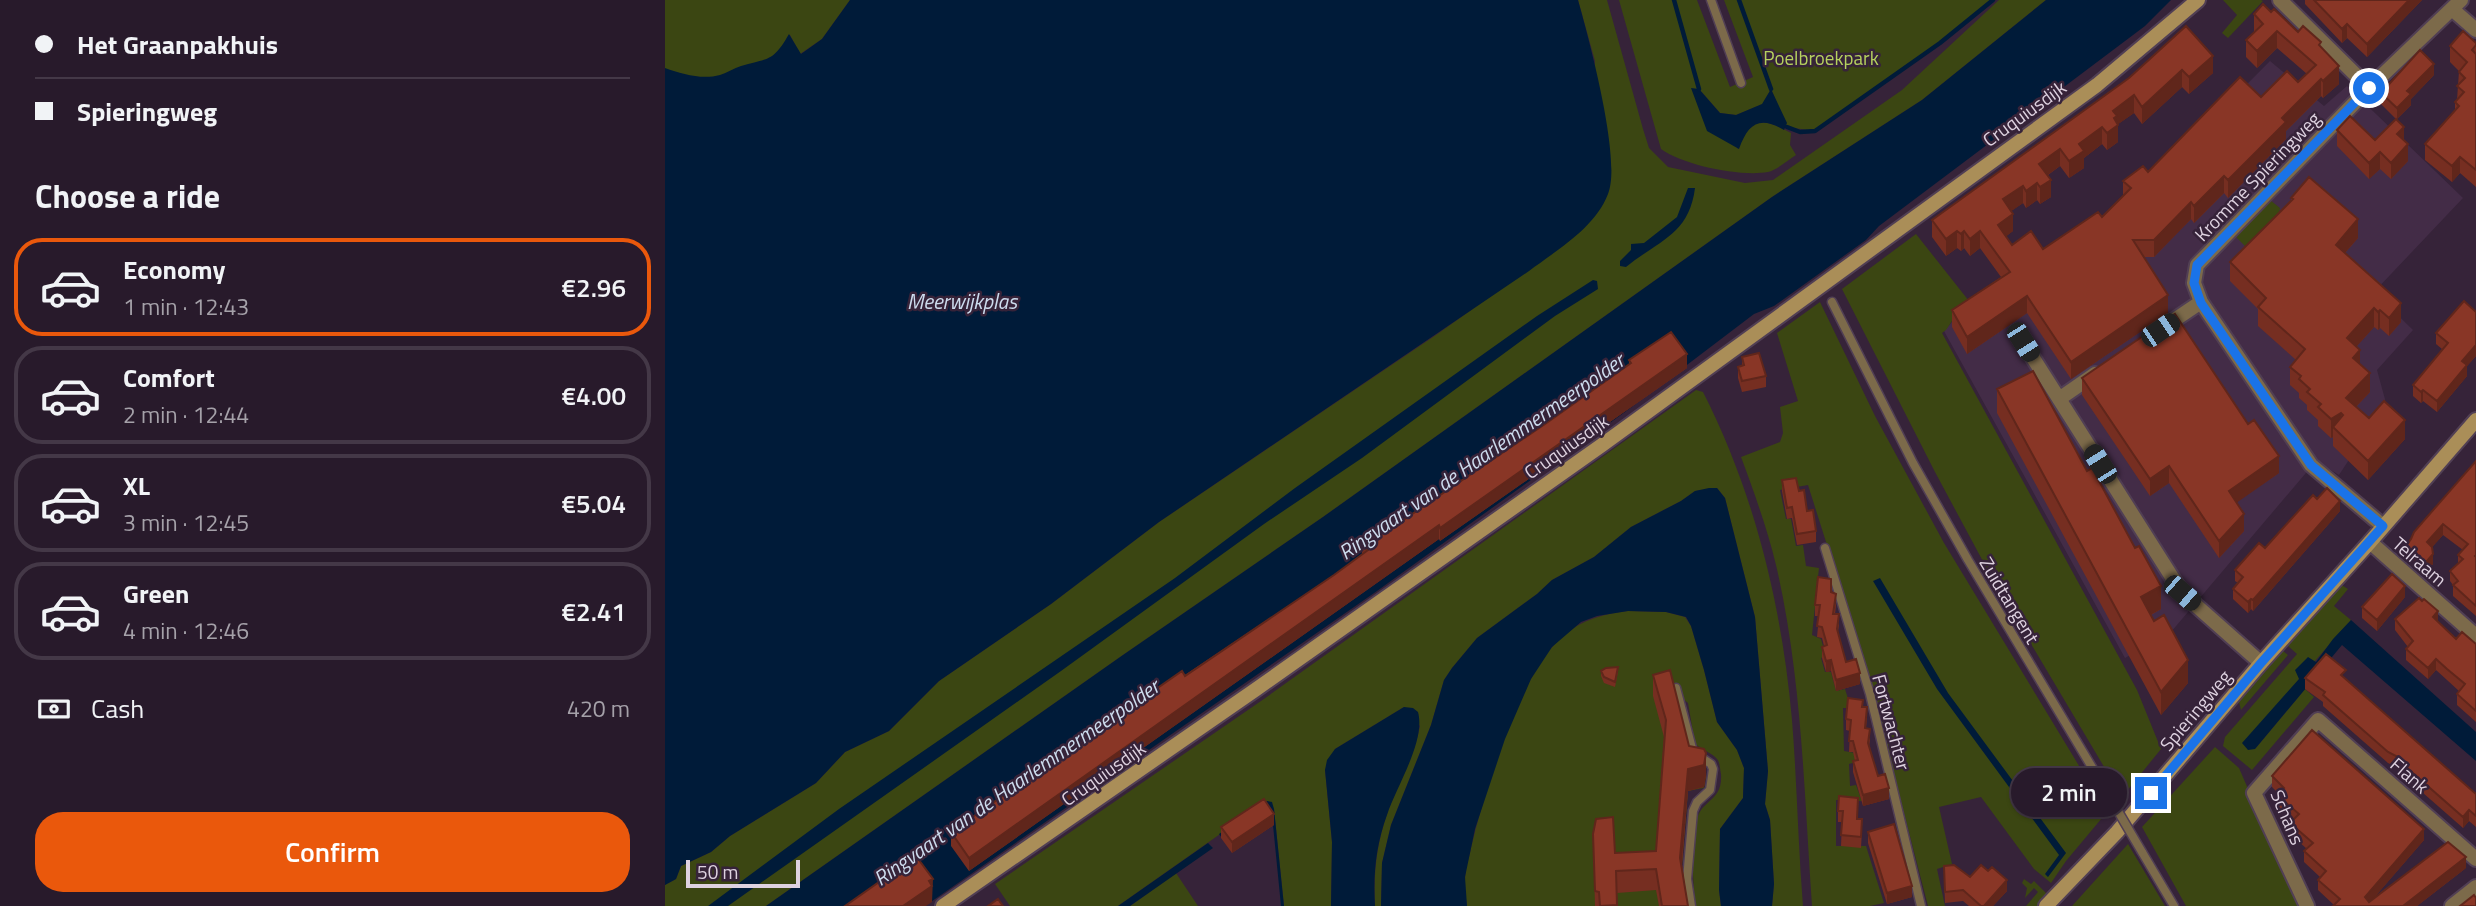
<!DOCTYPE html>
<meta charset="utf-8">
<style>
:root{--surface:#281a2b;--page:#342737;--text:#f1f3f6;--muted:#a5a1a9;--line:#443847;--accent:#ea580c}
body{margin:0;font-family:"Titillium Web",sans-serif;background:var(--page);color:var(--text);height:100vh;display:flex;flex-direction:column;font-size:26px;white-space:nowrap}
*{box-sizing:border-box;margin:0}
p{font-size:23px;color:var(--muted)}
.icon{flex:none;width:38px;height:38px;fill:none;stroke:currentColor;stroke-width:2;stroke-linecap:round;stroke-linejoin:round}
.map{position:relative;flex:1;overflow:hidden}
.sheet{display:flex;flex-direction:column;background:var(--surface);width:665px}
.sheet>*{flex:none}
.guide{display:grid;align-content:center;height:154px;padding:0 35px;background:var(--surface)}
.scale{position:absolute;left:21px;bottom:18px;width:114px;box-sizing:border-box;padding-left:7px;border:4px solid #ded2e0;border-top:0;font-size:19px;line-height:24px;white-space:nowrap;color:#ded2e0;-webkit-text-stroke:5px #362339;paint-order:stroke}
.end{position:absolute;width:32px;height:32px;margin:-16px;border:9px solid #1a73e8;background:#fff;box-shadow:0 0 0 4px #fff}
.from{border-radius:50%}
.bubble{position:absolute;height:49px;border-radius:24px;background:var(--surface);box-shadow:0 2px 5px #0004,0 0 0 2px var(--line);font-size:23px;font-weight:600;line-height:49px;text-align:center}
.car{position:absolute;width:21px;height:42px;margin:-21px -10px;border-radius:9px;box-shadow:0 0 5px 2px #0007;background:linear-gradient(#222 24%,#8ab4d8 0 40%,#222 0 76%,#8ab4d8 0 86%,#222 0)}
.guide b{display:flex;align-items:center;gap:24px;height:66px;font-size:26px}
.guide b+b{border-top:2px solid var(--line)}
.guide i{width:18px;height:18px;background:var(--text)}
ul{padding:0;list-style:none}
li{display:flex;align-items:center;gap:21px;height:98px;margin:0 14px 10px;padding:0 21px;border:4px solid var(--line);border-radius:28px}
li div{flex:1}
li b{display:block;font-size:26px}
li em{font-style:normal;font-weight:600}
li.selected{border-color:var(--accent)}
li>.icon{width:63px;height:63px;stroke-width:1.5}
h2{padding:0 35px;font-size:32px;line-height:84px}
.pay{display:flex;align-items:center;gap:18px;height:77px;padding:0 35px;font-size:26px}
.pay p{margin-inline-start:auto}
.button{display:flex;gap:14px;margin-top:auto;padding:14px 35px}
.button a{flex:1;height:80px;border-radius:28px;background:var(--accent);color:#fff;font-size:28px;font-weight:600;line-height:80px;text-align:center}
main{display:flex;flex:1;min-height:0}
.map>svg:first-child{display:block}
</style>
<main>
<section class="sheet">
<div class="guide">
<b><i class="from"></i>Het Graanpakhuis</b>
<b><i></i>Spieringweg</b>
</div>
<h2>Choose a ride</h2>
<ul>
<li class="selected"><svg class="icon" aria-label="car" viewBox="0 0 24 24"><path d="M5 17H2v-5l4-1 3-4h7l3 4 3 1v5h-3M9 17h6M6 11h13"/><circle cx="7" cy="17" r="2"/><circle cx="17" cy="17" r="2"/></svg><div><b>Economy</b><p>1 min · 12:43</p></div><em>€2.96</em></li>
<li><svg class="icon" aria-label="car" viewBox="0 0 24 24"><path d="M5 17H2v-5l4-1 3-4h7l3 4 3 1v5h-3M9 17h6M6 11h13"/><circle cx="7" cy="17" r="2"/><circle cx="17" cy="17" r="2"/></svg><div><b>Comfort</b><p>2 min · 12:44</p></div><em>€4.00</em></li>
<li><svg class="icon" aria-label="car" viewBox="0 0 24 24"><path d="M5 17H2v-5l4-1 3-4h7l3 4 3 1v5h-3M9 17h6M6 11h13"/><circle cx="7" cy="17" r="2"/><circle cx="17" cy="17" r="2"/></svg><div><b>XL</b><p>3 min · 12:45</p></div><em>€5.04</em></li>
<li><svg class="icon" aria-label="car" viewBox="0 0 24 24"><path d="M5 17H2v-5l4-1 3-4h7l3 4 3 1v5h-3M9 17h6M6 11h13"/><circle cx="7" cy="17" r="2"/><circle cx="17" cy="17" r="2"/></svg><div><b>Green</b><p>4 min · 12:46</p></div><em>€2.41</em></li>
</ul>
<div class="pay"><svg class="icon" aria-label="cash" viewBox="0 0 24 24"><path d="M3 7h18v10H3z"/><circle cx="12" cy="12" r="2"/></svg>Cash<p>420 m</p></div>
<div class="button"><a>Confirm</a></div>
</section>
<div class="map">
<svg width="1811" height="906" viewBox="0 0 1811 906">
<rect width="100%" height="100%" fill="#362339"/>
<path fill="#432c47" d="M1605 61 1659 106 1682 86 1798 198 1709 292 1748 330 1712 370 1721 403 1674 475 1651 461 1506 632 1460 658 1279 331 1306 300 1463 204Z"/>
<path fill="#3b4612" d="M0 0H185L157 39 135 54 125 35 114 53 96 62 87 64 78 71 40 80 0 76Z
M913 0H942L978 129 984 148 1003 167 1080 183 1108 180 1237 90 1334 0H1381L1257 100 1107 197 658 517 458 655 101 906H0V885L11 879 16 866 46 852 65 836 151 783 180 752 224 731 274 681 386 604 494 522 771 335 909 237 930 61Z
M954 0H1032L1065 87 1088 77 1059 0H1328L1275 43 1150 131 1122 127 1106 89 1098 104 1071 115 1055 113 1034 89 1073 149C1076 144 1077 137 1080 133 1092 114 1111 125 1126 133L1125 145 1131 155C1123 160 1112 170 1103 172 1075 177 1018 165 996 149Z
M1558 0H1596L1598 1 1563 38 1557 33 1572 15Z
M1605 200 1615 208 1613 216 1584 245 1580 246 1569 235Z
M1251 234 1304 301 1300 302 1281 330 1277 333 1472 690 1496 749 1457 797 1328 580 1270 472 1177 289Z
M1155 302 1210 416 1279 543 1442 812 1401 861 1386 883 1369 869 1316 797 1274 807 1287 864 1272 869 1280 906H1263L1205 681 1143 485 1115 490 1121 519H1126L1131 546 1138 545 1141 566 1154 568 1147 635 1156 639 1161 656 1156 658 1160 672H1166L1171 691 1180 689 1186 708H1178L1179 751 1190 753 1194 761 1184 764 1185 786 1191 785 1197 801 1171 800V846H1201L1219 903 1205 906H1147C1139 792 1137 677 1111 565 1102 528 1089 492 1076 457L1115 442 1118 433 1115 407 1133 401 1112 333Z
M1031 390 1038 392C1090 494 1117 607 1127 720 1132 782 1133 844 1138 906H1107L1109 884 1105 820 1100 804 1103 771 1090 617 1060 498 1052 488 1030 491 1016 501 966 527 929 557 887 580 872 594 812 638 787 668 779 680 766 725 726 825 717 863 716 906H710C708 868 713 834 728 798 738 775 750 751 755 726L739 707 670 749 660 770 667 842 666 906H619L609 809 602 801 453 906H345L330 884 596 701Z
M1675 584 1683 589 1669 606 1686 620 1634 679 1590 749 1640 689 1649 697 1587 770 1558 746 1560 737 1632 654 1622 645Z
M963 611 1001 612 1020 617 1026 626 1039 670 1052 722 1072 750 1079 768 1078 798 1055 829 1054 890 1056 906H1031C1027 878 1026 847 1032 820 1036 799 1058 802 1056 774 1055 770 1055 762 1052 759 1047 753 1036 749 1030 744L1023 703 1006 689 1041 776 1039 788 1023 791 1016 877 1020 906H802C800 893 799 881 801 869 802 862 805 855 806 848 820 790 854 673 899 635 918 619 939 614 963 611Z
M1618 651 1623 655 1576 710 1574 702Z
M1550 747 1574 768 1634 906H1521L1477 827Z
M1463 844 1500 906H1407Z
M511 873 533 906H465Z
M1359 879 1366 884 1369 881 1382 894 1375 906H1361L1373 892 1369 888 1360 898 1362 888 1357 883Z"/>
<path fill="#001b39" d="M185 0H913C924 39 957 160 943 194 930 228 892 250 864 271L494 522 386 604 274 681 224 731 180 752 151 783 65 836 46 852 16 866 11 879 0 885V68C17 74 37 80 55 75 62 73 69 68 76 66 104 58 108 62 124 34L136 54 157 39Z
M1381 0H1506L1480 26 1214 226 1201 240 1109 306 1089 314 960 412 712 591 260 906H101L458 655 658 517 1107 197 1257 100Z
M1026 88 1034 89 1055 113 1071 115 1097 104 1106 89 1122 123 1119 130C1094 115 1083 124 1074 149L1042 131Z
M1023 188H1030C1024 235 994 240 961 267L955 266V261L966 250V244L979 243 1012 217Z
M928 280 932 281 933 289 890 316 697 458 599 524 396 671 63 906H43L174 809 510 578 630 488 872 316Z
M1044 488H1052L1060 498 1090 617 1103 771 1100 804 1105 820 1109 884 1107 906H1056L1054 890 1055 829 1078 798 1079 768 1072 750 1052 722 1039 670 1026 626 1021 617 1001 612 963 611 932 616 916 622 887 647 866 679 840 739 810 829 800 877 802 906H716L717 863 726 825 766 725 779 680 787 668 812 638 872 594 887 580 929 557 966 527 1016 501 1030 491Z
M1215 578 1283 693 1401 853 1383 877 1380 874 1394 855 1272 689 1208 581Z
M1686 620 1811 732V761L1677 645 1590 749 1583 750 1577 743 1634 679 1630 670 1643 657 1651 662 1668 639Z
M739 707 748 708 753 712C761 741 731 787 722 815 711 845 708 874 710 906H666L667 842 660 770 662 760 670 749Z
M602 801 607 802 609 809 619 906H616L608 825 557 838 554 834Z
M543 843 548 848 465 906H453Z"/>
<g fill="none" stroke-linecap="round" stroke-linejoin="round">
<path stroke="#001b39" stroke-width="4.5" d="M1009 0 1034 89
M1074 0 1106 89
M1122 127 1135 132 1150 131 1275 43 1328 0"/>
<defs>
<path id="lane" d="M1046 0 1076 83
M1167 302 1248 463 1303 560 1434 779
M1160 548 1205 694 1256 906
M1011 688 1028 752 1046 764 1048 769 1045 790 1032 802 1028 811 1022 879 1026 906
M1477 852 1509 906"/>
<path id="street" d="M1615 0 1704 88
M1787 9 1811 30
M1499 327 1536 302
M1358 342 1517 593 1596 663
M1394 399 1430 374
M1718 526 1646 465 1536 302 1529 283 1532 265 1704 88 1796 0
M1705 542 1811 636
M1642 906 1589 793 1653 720 1811 859
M1787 906 1811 887"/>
<path id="secondary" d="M278 906 590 690 937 445 1432 85 1533 0
M1381 906 1452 832 1596 663 1705 542 1811 420"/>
</defs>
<use href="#lane" stroke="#513f54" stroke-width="11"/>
<use href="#street" stroke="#513f54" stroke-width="18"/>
<use href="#secondary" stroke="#513f54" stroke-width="18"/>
<use href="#lane" stroke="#7c6a4a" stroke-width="8"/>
<use href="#street" stroke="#7c6a4a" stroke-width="14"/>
<use href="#secondary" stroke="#aa8e58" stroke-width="14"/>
<defs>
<path id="lane-bridge" d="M1434 779 1477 852"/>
</defs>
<use href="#lane-bridge" stroke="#513f54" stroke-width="11" stroke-linecap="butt"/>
<use href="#lane-bridge" stroke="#7c6a4a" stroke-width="8"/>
</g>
<path fill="#762e21" d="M1640 0H1757L1702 57 1682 38 1677 43 1640 4Z
M1606 12 1656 47 1674 84 1658 98 1656 96 1621 131V139L1563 198 1559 193 1529 223 1526 219 1489 257H1479L1503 313 1406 379 1362 313 1302 354 1287 327V310L1336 277 1315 248 1305 256 1299 248 1296 251 1292 248 1281 256 1267 237V220L1464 78 1521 26 1548 73 1524 94 1517 87 1477 124 1469 113 1453 124V142L1442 150 1437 144 1419 158V168L1404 178 1395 166 1383 175 1386 197 1375 204 1372 200 1361 208 1358 203 1346 211 1348 231 1341 236 1347 245 1378 249 1437 217 1458 196V181L1483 172 1596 97 1633 82 1642 74 1612 48 1592 68 1581 57V40L1589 32V14Z
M1811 43V187L1795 173 1787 182 1760 160V144L1790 111V102L1792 100 1794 71 1785 62V46Z
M1769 75 1746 99V105L1732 119 1739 140 1743 161 1726 179 1715 169 1704 179 1672 146V130L1710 140 1731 119 1716 104V93Z
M1626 198 1693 238 1680 253 1736 322 1724 336 1715 328 1713 330 1709 327 1691 347 1695 364 1705 392 1691 407 1704 418 1740 439 1703 480 1668 446V437L1666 438 1653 426V420L1642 410V405L1634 398V393L1625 385V367L1631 360 1593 326V309L1565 281V262L1626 200Z
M1811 312V356L1802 366V376L1772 412 1758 401 1756 403 1748 396V385L1777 349 1771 344V333Z
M1077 357 1101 376V387L1077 392 1073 378V367L1077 366Z
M964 360 1022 368 775 541 774 539 304 871 286 846V832L669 575 697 554 696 540 728 527 883 422 964 365Z
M1417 378 1614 473 1572 502 1579 531 1554 558 1504 483 1485 496 1417 395Z
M1332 389 1496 609 1486 615 1523 683 1496 715 1332 413Z
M1811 461V616L1788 596V585L1785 581V571L1793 563V555L1798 550 1778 535 1767 547 1768 564 1762 571H1757L1741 556V546Z
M1117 480 1134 491 1151 531V542L1132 545 1127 518 1122 519 1117 491Z
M1652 499 1675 511 1588 611 1586 609 1583 613 1568 599V589L1573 583 1570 581V570L1600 548Z
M1166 592 1171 605 1170 614 1174 625 1173 632 1181 662 1195 684 1171 691 1166 671 1161 672 1157 658V647L1159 646 1157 638 1152 637 1154 616H1150V605Z
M1740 597 1712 631 1697 618V607Z
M1757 601 1773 622 1791 639 1811 644V722L1792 705V694L1794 691 1782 680 1771 670 1763 679 1741 660V649L1743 647 1730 630V619Z
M936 671 953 672 950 687 939 683 936 676Z
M988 675 1024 746 1041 775 1039 787 1023 791 1017 865 1023 906H994L991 890 952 893V906H930L928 834 950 853 991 851 999 737 988 696Z
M1640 678 1681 679 1811 794V827L1804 821 1798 828 1733 771V768L1723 763 1658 706V702L1640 689Z
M1198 707 1202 718 1201 728 1205 740 1204 747 1213 776 1224 799 1198 806 1188 772V761H1190L1188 752H1184L1185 731 1181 730V719Z
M1607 776 1759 840 1707 900 1801 868 1752 906 1669 905 1653 890V880L1655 877 1639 862V851L1642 849 1625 834V823L1628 820 1612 806V795L1613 793 1607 787Z
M1193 809V819L1197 830 1196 848 1176 846 1177 822H1173V811Z
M609 825 567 853 556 838V827Z
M1203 832 1247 897 1222 904 1203 843Z
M1279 877H1305L1342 891 1328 906H1304L1298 901 1280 903Z"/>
<path fill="#60261b" d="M1744 0H1757L1702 57V44Z
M1682 24V38L1677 43V29Z
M1612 31V48L1592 68V51Z
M1548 56V73L1524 94V77Z
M1769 64V75L1746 99V105L1732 119V108L1742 91Z
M1674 66V84L1658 98V81Z
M1517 70V87L1477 124V107Z
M1656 79V96L1621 131V139L1563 198V180L1617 118Z
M1469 95V113L1452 125H1453V142L1442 150V133L1448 111Z
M1437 127V144L1419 158V168L1404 178V161L1414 144Z
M1739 127V143L1732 134Z
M1743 144V161L1726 179V163Z
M1395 149V166L1374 181V164Z
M1715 152V169L1704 179V163Z
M1795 157V173L1787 182V166Z
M1559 176V193L1529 223V206Z
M1386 180V197L1375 204V187Z
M1372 183V200L1361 208V191Z
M1358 186V203L1338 217V199Z
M1526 202V219L1489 257V240Z
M1348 214V231L1333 243V225Z
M1693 219V238L1671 263V245Z
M1292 231V248L1281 256V239Z
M1299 231V248L1296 251V234Z
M1315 231V248L1305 256V239Z
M1503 295V313L1406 379V362Z
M1362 296V313L1302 354V337Z
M1736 303V322L1724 336V318Z
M1709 308V327L1682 357V338Z
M1715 310V328L1713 330V312Z
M1811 345V356L1802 366V376L1772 412V401L1797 361Z
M1695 350V369L1688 358Z
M1022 354V368L775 541V528Z
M1705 373V392L1681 417V398Z
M1758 390V401L1756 403V392Z
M1676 413V431L1668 427V437L1666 438V419Z
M1740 420V439L1703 480V461Z
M1614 456V473L1564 508V491Z
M1504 466V483L1485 496V479Z
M1675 501V511L1588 611V600Z
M1579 514V531L1554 558V541Z
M1778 524V535L1762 553V542Z
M774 525V539L304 871V858Z
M1768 554V564L1762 571V561Z
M1496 586V609L1476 620V597Z
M1740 586V597L1712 631V620Z
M1586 599V609L1583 613V602Z
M1773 611V622L1768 617Z
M1771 659V670L1763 679V668Z
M1166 660V671L1161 672V661Z
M1523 660V683L1496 715V692Z
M1195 673V684L1171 691V680Z
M1041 753V775L1039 787 1023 791 1015 880V858L1023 769Z
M1224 788V799L1198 806V795Z
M1804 810V821L1798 828V817Z
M609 814V825L567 853V842Z
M1759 829V840L1702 906 1700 897Z
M1801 857V868L1752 906H1738Z
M268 879 267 902 261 906H238L264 881Z
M1342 880V891L1328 906H1319Z
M1247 886V897L1222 904V893Z"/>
<path fill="#893626" stroke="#60261b" stroke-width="2" d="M1649 0H1744L1702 44 1682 24 1677 29Z
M1598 4 1606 12 1609 9 1633 32 1638 26 1656 42 1654 45 1674 66 1658 81 1656 79 1617 118 1621 122 1563 180 1559 176 1529 206 1526 202 1489 240H1468L1503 295 1406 362 1362 296 1302 337 1287 310 1345 272 1315 231 1305 239 1299 231 1296 234 1292 231 1281 239 1267 220 1464 78 1521 26 1548 56 1524 77 1517 70 1477 107 1469 95 1448 111 1452 116 1449 118 1453 125 1442 133 1437 127 1414 144 1419 151 1404 161 1395 149 1374 164 1386 180 1375 187 1372 183 1361 191 1358 186 1338 199 1348 214 1333 225 1347 245 1366 231 1378 249 1433 212 1437 217 1466 188 1458 181 1478 166 1483 172 1575 77 1596 97 1622 71 1633 82 1651 65 1612 31 1592 51 1581 40 1598 24 1589 14Z
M1798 31 1811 43V45L1807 50 1811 54V170L1795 157 1787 166 1760 144 1794 106 1790 102 1799 92 1792 86 1800 78 1794 72 1802 62 1785 46Z
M1755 50 1769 64 1742 91 1746 94 1732 108 1716 93Z
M1685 116 1710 140 1731 119 1739 127 1732 134 1743 144 1726 163 1715 152 1704 163 1672 130Z
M1644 177 1693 219 1671 245 1736 303 1724 318 1715 310 1713 312 1709 308 1682 338 1695 350 1688 358 1705 373 1681 398 1704 418 1719 401 1740 420 1703 461 1668 427 1678 415 1676 413 1666 419 1653 407 1656 404 1642 392 1645 389 1634 379 1636 376 1625 367 1640 349 1593 307 1601 298 1565 262 1628 199 1626 198Z
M1799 301 1811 312V345L1797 361 1802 365 1772 401 1758 390 1756 392 1748 385 1783 343 1771 333Z
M1510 314 1583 424 1589 420 1614 456 1564 491 1579 514 1554 541 1504 466 1485 479 1417 378Z
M1006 332 1022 354 775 528 774 525 304 858 286 832 517 671 520 676 669 575 703 550 696 540 724 520 728 527 883 422 966 363 964 360Z
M1094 353 1101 376 1077 381 1073 367 1079 365 1077 357Z
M1368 371 1422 471 1427 468 1470 548 1474 546 1496 586 1476 597 1489 621 1499 615 1523 660 1496 692 1332 389Z
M1811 461V555L1810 556 1811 557V606L1788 585 1793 581 1785 571 1798 559 1793 555 1803 544 1778 524 1762 542 1767 547 1768 554 1762 561H1757L1741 546 1746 539 1749 532Z
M1131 478 1134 491 1139 490 1142 511 1148 510 1151 531 1132 534 1127 507 1122 508 1117 480Z
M1662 488 1675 501 1588 600 1586 599 1583 602 1568 589 1578 577 1570 570 1594 543 1600 548 1648 495 1652 499Z
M1727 574 1740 586 1712 620 1697 607Z
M1153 577 1166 579V592L1171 594 1168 614H1174L1172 629 1181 662 1191 659 1195 673 1171 680 1166 660 1161 661 1157 647 1162 645 1157 627 1152 626 1155 605H1150Z
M1754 598 1757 601 1759 599 1773 611 1768 617 1791 639 1797 632 1811 644V711L1792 694 1800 684 1782 669 1771 659 1763 668 1741 649 1748 641 1730 619Z
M1661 654 1681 670 1676 675 1811 794V816L1804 810 1798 817 1733 760 1735 758 1723 752 1658 695 1660 692 1640 678Z
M953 667 950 682 939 677 936 671 941 668Z
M1005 670 1024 746 1039 749 1041 753 1039 765 1023 769 1015 858 1023 906H997L991 869 951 871 952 905 935 906 934 892 930 891 928 834 931 819 948 817 950 853 991 851 1001 720 988 675Z
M1183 698 1198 700 1197 707H1202L1200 728 1205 729 1203 743 1213 776 1220 774 1224 788 1198 795 1188 761 1193 760 1188 741H1184L1186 720 1181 719Z
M1647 730 1759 829 1700 897 1704 902 1783 842 1801 857 1738 906H1668L1675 899 1653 880 1661 871 1639 851 1648 843 1625 823 1634 814 1612 795 1619 788 1607 776Z
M1174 796 1193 798 1192 819H1197L1196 837 1176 835 1178 811H1173Z
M599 799 609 814 567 842 556 827Z
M1229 824 1247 886 1222 893 1203 832Z
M251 856 268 879 264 881 267 886 238 906H180Z
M1289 865 1305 877 1316 865 1323 871 1327 867 1342 880 1319 906H1316L1298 890 1280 892 1279 866Z
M1809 895 1811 898V906H1795Z
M333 899 338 906H323Z"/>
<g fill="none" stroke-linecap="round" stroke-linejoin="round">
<path stroke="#1a73e8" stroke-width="9" d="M1486 793 1596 663 1718 526 1646 465 1536 303 1529 283 1532 265 1704 88"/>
</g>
<g text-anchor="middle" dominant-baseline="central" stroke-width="5" stroke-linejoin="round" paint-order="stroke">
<g font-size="19" fill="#b6d25e" stroke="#362339">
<text x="1156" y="57">Poelbroekpark</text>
</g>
<g font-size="19" fill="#ded2e0" stroke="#362339">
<text transform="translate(1359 113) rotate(-36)">Cruquiusdijk</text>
<text transform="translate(1592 176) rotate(-46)">Kromme Spieringweg</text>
<text transform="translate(901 446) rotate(-35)">Cruquiusdijk</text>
<text transform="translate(1755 561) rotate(41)">Telraam</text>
<text transform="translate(1345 600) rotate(59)">Zuidtangent</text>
<text transform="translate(1530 710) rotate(-50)">Spieringweg</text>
<text transform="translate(1227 722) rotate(75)">Fortwachter</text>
<text transform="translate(438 773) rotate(-35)">Cruquiusdijk</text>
<text transform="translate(1745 775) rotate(41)">Flank</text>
<text transform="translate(1623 817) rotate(67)">Schans</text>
</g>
<g font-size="21" font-style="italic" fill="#ccdbed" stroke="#362339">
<text x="297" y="301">Meerwijkplas</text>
<text transform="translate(816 456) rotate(-35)">Ringvaart van de Haarlemmermeerpolder</text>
<text transform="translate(351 782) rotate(-35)">Ringvaart van de Haarlemmermeerpolder</text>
</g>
</g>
</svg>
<div class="scale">50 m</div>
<i class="end from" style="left:1704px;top:88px"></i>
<i class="end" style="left:1486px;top:793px"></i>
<div class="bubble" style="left:1346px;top:768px;width:116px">2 min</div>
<i class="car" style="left:1495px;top:330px;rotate:56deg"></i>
<i class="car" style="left:1358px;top:342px;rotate:148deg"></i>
<i class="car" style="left:1435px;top:464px;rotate:328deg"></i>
<i class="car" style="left:1517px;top:593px;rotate:131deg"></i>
</div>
</main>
